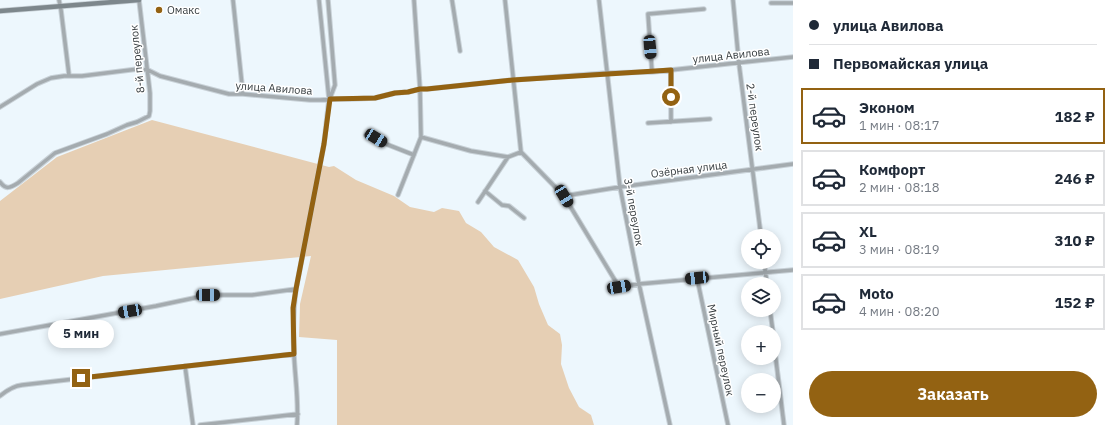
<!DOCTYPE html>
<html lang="ru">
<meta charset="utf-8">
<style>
:root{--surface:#fff;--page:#f2f2f3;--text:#1f2937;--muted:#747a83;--line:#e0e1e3;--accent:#936212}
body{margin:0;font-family:"IBM Plex Sans",sans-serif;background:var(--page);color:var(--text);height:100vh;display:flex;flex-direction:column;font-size:15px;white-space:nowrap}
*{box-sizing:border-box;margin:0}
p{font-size:13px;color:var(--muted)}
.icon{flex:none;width:22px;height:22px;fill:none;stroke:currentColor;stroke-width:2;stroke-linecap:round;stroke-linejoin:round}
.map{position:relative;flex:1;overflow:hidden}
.details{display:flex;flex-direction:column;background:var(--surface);width:320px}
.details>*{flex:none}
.hud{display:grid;align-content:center;height:88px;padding:0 16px;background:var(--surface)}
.buttons{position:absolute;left:741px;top:229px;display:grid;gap:8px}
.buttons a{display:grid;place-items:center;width:40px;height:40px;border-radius:50%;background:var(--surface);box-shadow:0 2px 10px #0003;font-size:20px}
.end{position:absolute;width:18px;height:18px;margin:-9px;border:5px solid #936212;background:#fff;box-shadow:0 0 0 2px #fff}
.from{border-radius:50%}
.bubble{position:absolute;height:28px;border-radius:14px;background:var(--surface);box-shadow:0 2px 10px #0003;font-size:13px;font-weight:700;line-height:28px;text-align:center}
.car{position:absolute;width:12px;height:24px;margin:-12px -6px;border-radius:5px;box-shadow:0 0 3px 1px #0007;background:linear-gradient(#222 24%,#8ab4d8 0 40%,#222 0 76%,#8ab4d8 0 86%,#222 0)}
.hud b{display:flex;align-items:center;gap:14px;height:38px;font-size:15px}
.hud b+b{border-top:1px solid var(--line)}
.hud i{width:10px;height:10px;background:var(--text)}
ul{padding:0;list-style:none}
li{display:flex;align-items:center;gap:12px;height:56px;margin:0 8px 6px;padding:0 8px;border:2px solid var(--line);border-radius:0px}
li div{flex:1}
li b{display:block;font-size:15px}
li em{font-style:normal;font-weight:700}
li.active{border-color:var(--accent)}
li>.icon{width:36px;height:36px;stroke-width:1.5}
.button{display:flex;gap:8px;margin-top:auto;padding:8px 16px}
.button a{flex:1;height:46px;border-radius:24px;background:var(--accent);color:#fff;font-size:16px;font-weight:700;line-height:46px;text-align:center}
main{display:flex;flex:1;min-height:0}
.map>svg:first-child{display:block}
</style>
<main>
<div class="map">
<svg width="793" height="425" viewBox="0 0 793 425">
<rect width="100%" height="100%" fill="#edf7fd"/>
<path fill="#e6cfb4" d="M152 120 329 167 334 166 356 180 394 196 410 207 434 212 442 208 459 211 466 223 481 232 494 247 518 260 534 287 539 304 548 325 560 334 562 345 561 364 569 388 579 407 591 415 594 425H337V340L299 337 300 304 311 256 103 276 0 299V201L57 157Z"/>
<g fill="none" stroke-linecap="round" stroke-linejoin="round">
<defs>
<path id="minor" d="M59 0 61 10 69 75
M233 0 243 94
M328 0 335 85 330 98
M452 0 460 51
M505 0 521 152 564 196 619 287 639 284 793 270
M599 0 620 187 639 284 670 425
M733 0 739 64 761 236
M771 3H793
M671 70V122
M652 72 648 14 704 9
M0 107 37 84 51 78 64 76H82L138 69 148 70 160 76 229 94H243L310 100H320L336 99H351L375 98 395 93 408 92 420 89H427L513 80 607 73 652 72 793 57
M648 123 710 119
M366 135 376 138 386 144 414 155
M421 137 471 151 508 157
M0 182C6 190 10 188 18 183L55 153 107 134 127 125 137 122 149 116 150 111V93L139 0
M485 191 502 205 509 206 524 218
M398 195 421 137 420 89 414 0
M564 196 620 187 793 164
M478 202 508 157 521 152
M764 262 767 284
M697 278 728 425
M770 310 773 332
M0 334 156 306 208 295H252L296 289
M774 344 784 425
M185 366 193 425
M0 396C6 391 13 386 22 385L294 354
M200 425 298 414
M297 425C299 401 295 378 294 354 293 332 293 311 296 289L324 144 329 99 319 0"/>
<path id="secondary" d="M0 11 139 0"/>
</defs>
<use href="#minor" stroke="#c8d1d7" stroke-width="5.5"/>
<use href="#secondary" stroke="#c8d1d7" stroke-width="6"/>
<use href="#minor" stroke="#a4abaf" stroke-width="3.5"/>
<use href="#secondary" stroke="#7d878c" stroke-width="4.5"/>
</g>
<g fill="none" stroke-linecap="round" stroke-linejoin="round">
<path stroke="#936212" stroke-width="5" d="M81 378 294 354 293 308 296 289 324 144 330 99 375 98 395 93 408 92 420 89H427L513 80 671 70V97"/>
</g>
<circle fill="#936212" stroke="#fff" stroke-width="1.5" cx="159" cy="10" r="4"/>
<g text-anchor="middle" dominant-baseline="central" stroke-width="3" stroke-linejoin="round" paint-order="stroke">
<g font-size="11" fill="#333a3d" stroke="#fff" text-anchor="start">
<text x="167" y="10">Омакс</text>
</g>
<g font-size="11" fill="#333a3d" stroke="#fff">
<text transform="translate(731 55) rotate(-6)">улица Авилова</text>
<text transform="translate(137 59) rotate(-96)">8-й переулок</text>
<text transform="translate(274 88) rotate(4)">улица Авилова</text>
<text transform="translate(755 117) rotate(82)">2-й переулок</text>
<text transform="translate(689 169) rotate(-7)">Озёрная улица</text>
<text transform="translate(634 212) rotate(80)">3-й переулок</text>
<text transform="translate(721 350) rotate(78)">Мирный переулок</text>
</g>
</g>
</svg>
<div class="buttons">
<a><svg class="icon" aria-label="locate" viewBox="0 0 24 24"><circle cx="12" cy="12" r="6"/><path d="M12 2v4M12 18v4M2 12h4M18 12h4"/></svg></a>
<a><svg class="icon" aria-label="layers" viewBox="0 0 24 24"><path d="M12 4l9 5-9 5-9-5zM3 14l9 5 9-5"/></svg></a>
<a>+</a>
<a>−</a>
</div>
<i class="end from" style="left:671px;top:97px"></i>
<i class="end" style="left:81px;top:378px"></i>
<div class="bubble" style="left:48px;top:320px;width:66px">5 мин</div>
<i class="car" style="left:650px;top:47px;rotate:175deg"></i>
<i class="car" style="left:376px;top:138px;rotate:121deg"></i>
<i class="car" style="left:564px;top:196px;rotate:149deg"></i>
<i class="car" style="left:697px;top:278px;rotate:264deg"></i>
<i class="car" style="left:619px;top:287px;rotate:80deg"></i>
<i class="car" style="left:208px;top:295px;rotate:89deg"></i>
<i class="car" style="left:130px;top:311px;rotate:260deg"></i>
</div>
<section class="details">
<div class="hud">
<b><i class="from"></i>улица Авилова</b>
<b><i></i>Первомайская улица</b>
</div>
<ul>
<li class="active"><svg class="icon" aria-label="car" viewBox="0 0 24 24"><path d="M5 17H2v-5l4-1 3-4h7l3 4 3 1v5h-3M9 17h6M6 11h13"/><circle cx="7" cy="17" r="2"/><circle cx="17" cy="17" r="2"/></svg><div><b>Эконом</b><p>1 мин · 08:17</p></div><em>182 ₽</em></li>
<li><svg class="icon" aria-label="car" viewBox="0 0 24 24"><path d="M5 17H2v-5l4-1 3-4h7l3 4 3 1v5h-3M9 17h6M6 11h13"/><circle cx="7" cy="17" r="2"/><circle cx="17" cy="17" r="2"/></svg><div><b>Комфорт</b><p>2 мин · 08:18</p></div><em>246 ₽</em></li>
<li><svg class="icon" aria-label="car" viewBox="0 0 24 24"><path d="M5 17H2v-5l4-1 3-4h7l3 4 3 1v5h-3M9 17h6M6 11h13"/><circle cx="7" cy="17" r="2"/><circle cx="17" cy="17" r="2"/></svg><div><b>XL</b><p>3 мин · 08:19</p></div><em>310 ₽</em></li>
<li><svg class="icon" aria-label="car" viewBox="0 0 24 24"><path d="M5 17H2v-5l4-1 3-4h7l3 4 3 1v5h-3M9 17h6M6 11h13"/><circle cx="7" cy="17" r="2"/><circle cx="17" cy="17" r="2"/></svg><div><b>Moto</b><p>4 мин · 08:20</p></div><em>152 ₽</em></li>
</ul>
<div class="button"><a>Заказать</a></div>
</section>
</main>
